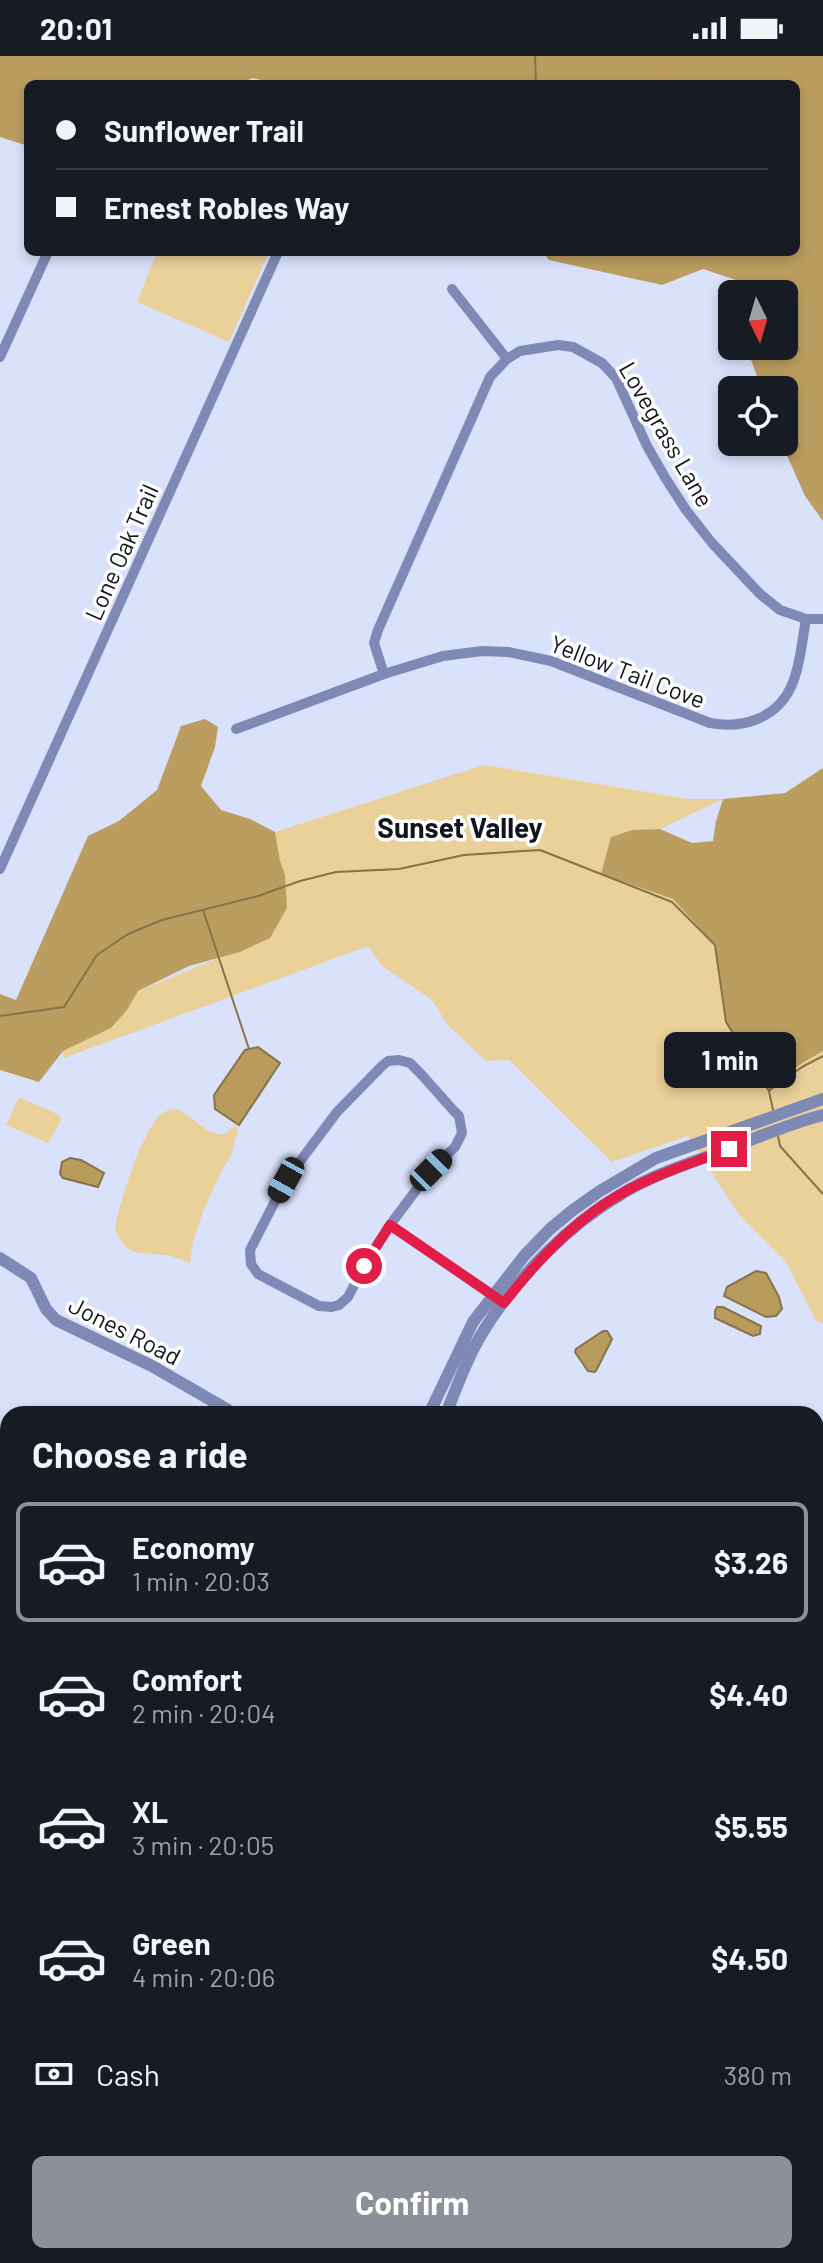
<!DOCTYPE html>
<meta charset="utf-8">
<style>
:root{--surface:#171b24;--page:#242831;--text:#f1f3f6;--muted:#9ea1a6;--line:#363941;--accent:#8c9099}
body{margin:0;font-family:Barlow,sans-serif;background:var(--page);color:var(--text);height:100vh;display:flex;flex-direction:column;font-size:30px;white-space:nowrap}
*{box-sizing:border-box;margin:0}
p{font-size:26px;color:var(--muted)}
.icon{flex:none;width:44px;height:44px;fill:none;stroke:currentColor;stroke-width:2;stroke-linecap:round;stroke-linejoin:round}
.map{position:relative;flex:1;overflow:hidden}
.drawer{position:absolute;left:0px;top:1350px;width:824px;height:858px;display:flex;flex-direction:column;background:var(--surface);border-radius:24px 24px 0 0;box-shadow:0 4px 12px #0003}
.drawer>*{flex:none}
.banner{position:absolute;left:24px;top:24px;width:776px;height:176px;border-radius:12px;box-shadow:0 4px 12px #0003;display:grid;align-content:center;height:176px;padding:0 32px;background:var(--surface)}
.needle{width:52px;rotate:175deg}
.fabs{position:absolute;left:718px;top:224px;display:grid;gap:16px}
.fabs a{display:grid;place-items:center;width:80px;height:80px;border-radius:12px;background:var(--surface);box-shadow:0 4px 12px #0003;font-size:40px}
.end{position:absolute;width:36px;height:36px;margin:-18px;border:10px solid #e11d48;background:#fff;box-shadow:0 0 0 4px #fff}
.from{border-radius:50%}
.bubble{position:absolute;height:56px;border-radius:12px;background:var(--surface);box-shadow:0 4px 12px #0003;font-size:26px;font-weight:700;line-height:56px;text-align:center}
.car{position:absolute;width:24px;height:48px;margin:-24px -12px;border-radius:10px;box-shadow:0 0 6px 2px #0007;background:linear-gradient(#222 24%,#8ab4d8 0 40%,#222 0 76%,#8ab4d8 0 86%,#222 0)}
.banner b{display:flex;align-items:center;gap:28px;height:76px;font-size:30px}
.banner b+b{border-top:2px solid var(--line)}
.banner i{width:20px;height:20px;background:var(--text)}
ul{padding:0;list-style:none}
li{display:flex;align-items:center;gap:24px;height:120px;margin:0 16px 12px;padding:0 16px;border:4px solid transparent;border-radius:12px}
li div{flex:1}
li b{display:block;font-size:30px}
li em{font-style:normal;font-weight:700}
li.selected{border-color:var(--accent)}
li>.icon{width:72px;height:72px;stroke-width:1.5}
h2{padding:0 32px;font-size:36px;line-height:96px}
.pay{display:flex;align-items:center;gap:20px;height:88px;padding:0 32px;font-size:30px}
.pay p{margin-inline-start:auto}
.action{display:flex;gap:16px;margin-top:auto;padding:16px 32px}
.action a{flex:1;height:92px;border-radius:12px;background:var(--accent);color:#fff;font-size:32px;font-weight:700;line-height:92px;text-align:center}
.status{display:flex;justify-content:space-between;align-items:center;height:56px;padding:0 40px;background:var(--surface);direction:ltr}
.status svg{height:22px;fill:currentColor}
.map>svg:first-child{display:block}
</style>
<div class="status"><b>20:01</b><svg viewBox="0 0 49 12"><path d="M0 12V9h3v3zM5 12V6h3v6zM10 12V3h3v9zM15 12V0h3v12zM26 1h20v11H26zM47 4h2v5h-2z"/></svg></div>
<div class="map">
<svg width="823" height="2207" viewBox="0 0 823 2207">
<rect width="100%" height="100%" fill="#dae1fb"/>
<path fill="#ead099" d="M157 196H269L229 286 137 246Z
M484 709 688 743H723L660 773 632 774 619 779 823 964V1268L816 1264 786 1206 740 1160 688 1080 612 1106 509 1004 486 1005 448 969 431 943 383 911 368 890 64 1002 63 995 111 972 138 935 219 902 278 794 275 776Z
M19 1041 59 1059 61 1064 48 1087 6 1069Z
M176 1053C194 1059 204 1080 224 1078L235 1070 238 1073 231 1100 222 1114 203 1155 193 1186 190 1207C181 1203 173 1200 164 1199 137 1195 128 1203 115 1173 119 1147 141 1079 159 1060 164 1055 169 1054 176 1053Z
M8 1531V1680L0 1679V1549Z"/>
<path fill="#bb9e5f" d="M0 0H823V465L805 440 781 386H784V334H762L746 290H784V238H739V225L703 213 662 229 549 204 543 196H796V28H277L253 22 237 28H28V90L0 81Z
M205 663 218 671 215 691 201 730 221 754 250 763 275 776 280 805 285 819 287 852 270 882 240 896 189 910 138 935 127 954 111 972 63 995 39 1026 0 1014V938L16 944 88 780 119 765 157 734 181 670Z
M823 712V995L799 1009 769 1035 726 966 715 889 673 843 601 818 611 781 632 774 660 773 692 787 713 785 716 765 723 743 785 737Z
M816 1949 823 1951V2207H110L111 2200H816Z"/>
<path fill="#b99c5d" stroke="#87734a" stroke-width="2" d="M258 991 280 1007 239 1069 215 1053 214 1039 245 994Z
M70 1102 81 1104 104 1117 98 1131 63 1122 60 1118 62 1106Z
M756 1215 766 1217 779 1241 782 1253 776 1260 766 1261 724 1240 727 1231Z
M717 1251H723L761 1270 760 1278 753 1280 715 1262V1255Z
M603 1275H607L612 1283 597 1313 595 1316 588 1315 575 1296 576 1293Z"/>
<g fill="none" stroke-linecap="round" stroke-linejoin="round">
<path stroke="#87734a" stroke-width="2" d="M535 0 536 28
M436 197V196
M203 854 249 993
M0 960 64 951 97 899 128 878 162 864 258 840 300 825 336 816 399 813 464 799 540 794 672 846 715 889 726 966 769 1035 773 1054
M770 1034 802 1011 823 1000
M778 1080 780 1090 823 1138"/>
<path stroke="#b99c5d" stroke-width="14" d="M629 0 662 19 670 28
M796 188 819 216 823 226
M608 2200 613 2207
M502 2207 503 2200"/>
<path stroke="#7f89b5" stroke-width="10" d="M452 233 507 303
M0 301 48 196
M384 618 374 587 378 574 490 321 507 303 520 295 558 289 573 291 602 307 616 322 647 390 666 423 686 454 712 487 760 538 780 554 806 563H823
M236 673 384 618 443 600 482 595 508 596 551 605 710 667C742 673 776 663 791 631 800 611 802 585 806 563
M0 813 278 196
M399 1004 410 1007 421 1018 453 1054 459 1060 462 1077 455 1091 431 1114 390 1169 364 1210 348 1241 339 1249 332 1251 319 1250 258 1218 251 1208 250 1194 286 1124 337 1056 382 1010 388 1005Z
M390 1169 497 1242
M0 2080 8 2084
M0 2153 8 2135"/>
<path stroke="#7f89b5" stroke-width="12" d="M0 1202 31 1222 46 1253 56 1264 152 1310 235 1358
M429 1358 473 1266 524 1200 550 1173 573 1154 600 1135 656 1102 823 1043
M446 1358C457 1330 468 1300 484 1274 518 1220 568 1169 623 1137 654 1118 691 1107 725 1094 757 1082 790 1067 823 1059"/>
<path stroke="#525d9c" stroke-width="14" d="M816 1678 823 1676
M0 1768 8 1770
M816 1805 823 1804"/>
<path stroke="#1f1c77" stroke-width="18" d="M816 1720 823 1719
M816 1763 823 1762
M0 1800 8 1802
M0 1823 8 1825
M0 1861 8 1862
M0 1883 8 1885
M0 1907 8 1908"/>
</g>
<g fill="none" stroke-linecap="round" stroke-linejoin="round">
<path stroke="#e11d48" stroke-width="10" d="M364 1210 390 1169 504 1247C538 1204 577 1161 626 1135 659 1117 695 1106 729 1093"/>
</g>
<g text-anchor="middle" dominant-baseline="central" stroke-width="7" stroke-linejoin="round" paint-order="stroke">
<g font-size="24" fill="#12141d" stroke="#fff">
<text transform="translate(667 378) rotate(60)">Lovegrass Lane</text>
<text transform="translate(121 496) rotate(-66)">Lone Oak Trail</text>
<text transform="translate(628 615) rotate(21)">Yellow Tail Cove</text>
<text transform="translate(125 1274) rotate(27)">Jones Road</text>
</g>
<g font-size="28" font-weight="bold" fill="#12141d" stroke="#fff">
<text x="460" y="771">Sunset Valley</text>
</g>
</g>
</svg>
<div class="fabs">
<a><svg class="needle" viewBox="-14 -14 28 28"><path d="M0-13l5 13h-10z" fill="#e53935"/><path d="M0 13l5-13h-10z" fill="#9ea1a6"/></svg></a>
<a><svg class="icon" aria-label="locate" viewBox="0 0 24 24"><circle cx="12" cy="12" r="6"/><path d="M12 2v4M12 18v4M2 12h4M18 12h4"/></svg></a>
</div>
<i class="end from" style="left:364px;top:1210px"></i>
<i class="end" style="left:729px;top:1093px"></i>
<div class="bubble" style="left:664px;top:976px;width:132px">1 min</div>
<i class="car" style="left:431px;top:1114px;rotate:45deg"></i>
<i class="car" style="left:286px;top:1124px;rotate:209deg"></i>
<div class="banner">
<b><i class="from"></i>Sunflower Trail</b>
<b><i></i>Ernest Robles Way</b>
</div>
<section class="drawer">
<h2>Choose a ride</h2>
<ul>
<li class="selected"><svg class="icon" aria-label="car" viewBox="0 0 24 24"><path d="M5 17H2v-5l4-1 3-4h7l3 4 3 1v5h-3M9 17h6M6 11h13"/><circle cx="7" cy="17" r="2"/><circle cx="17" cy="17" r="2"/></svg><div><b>Economy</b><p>1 min · 20:03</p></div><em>$3.26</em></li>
<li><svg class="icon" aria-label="car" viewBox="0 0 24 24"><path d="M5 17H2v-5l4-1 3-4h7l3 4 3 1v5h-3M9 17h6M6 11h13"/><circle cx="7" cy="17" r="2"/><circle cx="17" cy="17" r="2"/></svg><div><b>Comfort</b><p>2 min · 20:04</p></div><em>$4.40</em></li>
<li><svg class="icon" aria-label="car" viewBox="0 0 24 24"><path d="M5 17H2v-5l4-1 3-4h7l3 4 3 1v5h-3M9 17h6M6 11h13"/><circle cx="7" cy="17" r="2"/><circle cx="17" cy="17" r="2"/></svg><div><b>XL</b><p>3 min · 20:05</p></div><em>$5.55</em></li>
<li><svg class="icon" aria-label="car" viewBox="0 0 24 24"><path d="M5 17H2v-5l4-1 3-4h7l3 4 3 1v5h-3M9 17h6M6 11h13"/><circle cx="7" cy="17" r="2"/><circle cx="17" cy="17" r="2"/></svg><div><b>Green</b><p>4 min · 20:06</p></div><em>$4.50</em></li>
</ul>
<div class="pay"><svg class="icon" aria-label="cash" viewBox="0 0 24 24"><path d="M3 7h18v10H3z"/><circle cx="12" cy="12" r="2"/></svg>Cash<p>380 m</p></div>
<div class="action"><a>Confirm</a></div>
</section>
</div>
